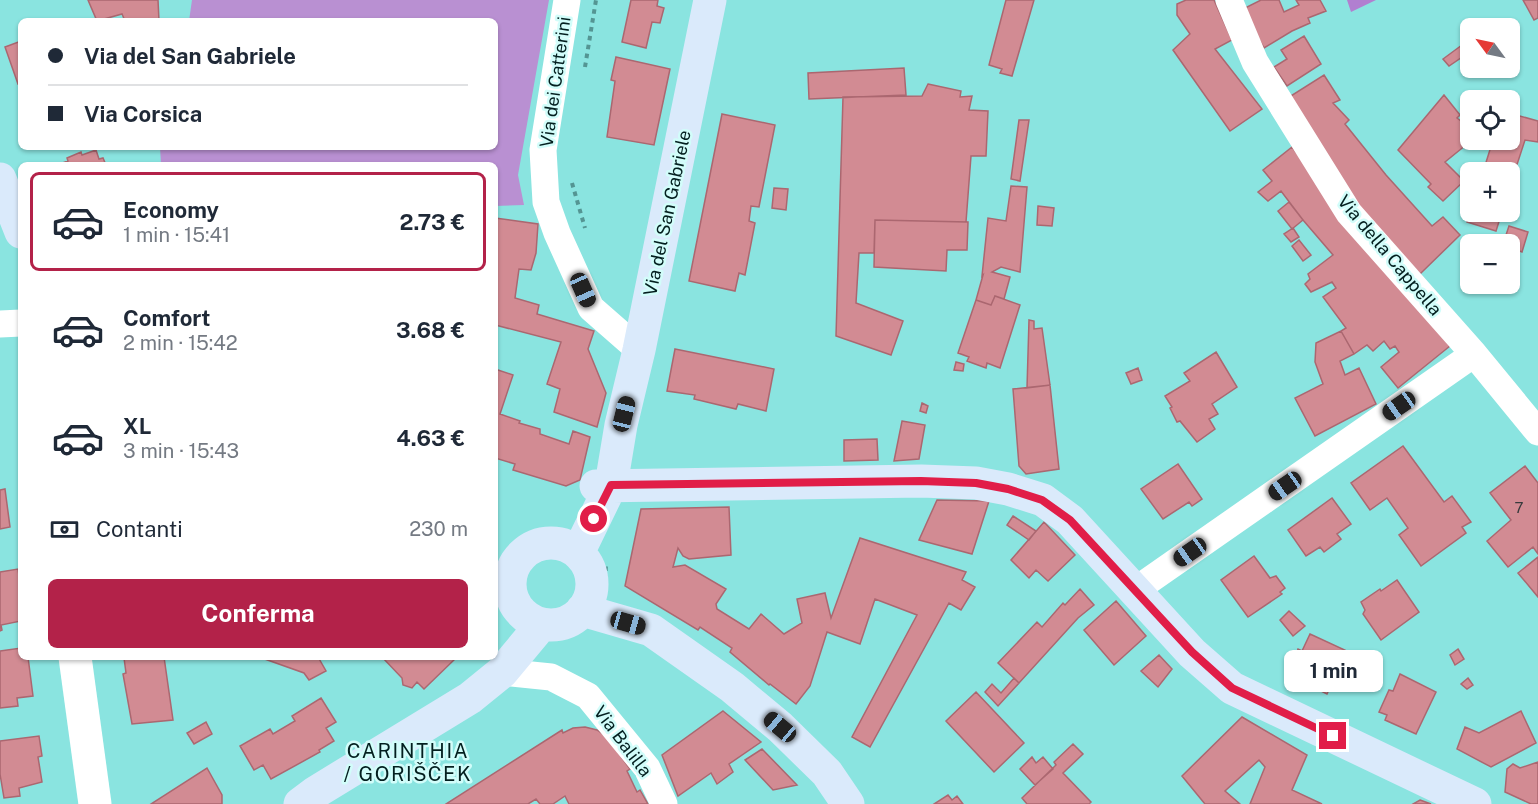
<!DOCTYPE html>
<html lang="it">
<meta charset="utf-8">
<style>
:root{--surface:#fff;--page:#f2f2f3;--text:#1f2937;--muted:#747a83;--line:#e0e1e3;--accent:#b32249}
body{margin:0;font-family:"Public Sans",sans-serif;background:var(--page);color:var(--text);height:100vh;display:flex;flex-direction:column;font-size:22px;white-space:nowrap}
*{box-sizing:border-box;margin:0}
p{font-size:20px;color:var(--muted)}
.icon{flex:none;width:33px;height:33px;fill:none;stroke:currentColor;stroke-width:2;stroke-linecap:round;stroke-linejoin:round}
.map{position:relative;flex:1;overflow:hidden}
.drawer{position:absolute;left:18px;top:162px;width:480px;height:498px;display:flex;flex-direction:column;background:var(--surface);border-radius:9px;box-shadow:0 2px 4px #0004}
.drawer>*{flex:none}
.guide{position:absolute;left:18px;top:18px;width:480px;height:132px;border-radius:9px;box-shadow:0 2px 4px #0004;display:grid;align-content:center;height:132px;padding:0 30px;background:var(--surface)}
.needle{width:39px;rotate:303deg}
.controls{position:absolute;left:1460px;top:18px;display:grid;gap:12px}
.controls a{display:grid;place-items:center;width:60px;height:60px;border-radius:9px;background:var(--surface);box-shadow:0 2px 4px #0004;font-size:30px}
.end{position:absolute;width:27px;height:27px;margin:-14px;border:8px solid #e11d48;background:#fff;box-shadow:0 0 0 3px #fff}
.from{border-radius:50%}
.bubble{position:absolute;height:42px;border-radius:9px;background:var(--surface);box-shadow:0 2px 4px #0004;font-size:20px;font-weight:700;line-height:42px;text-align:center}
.car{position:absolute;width:18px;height:36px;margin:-18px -9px;border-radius:8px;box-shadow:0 0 4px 2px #0007;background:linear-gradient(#222 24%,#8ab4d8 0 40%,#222 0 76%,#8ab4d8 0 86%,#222 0)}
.guide b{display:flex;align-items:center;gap:21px;height:57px;font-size:22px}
.guide b+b{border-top:2px solid var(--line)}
.guide i{width:15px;height:15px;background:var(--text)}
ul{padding:10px 0 0;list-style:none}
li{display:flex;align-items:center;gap:18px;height:99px;margin:0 12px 9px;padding:0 18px;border:3px solid transparent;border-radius:9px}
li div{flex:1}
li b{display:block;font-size:22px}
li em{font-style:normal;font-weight:700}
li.active{border-color:var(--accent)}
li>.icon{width:54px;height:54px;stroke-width:1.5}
.pay{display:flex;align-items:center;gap:15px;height:66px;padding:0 30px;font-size:22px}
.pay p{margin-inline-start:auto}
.action{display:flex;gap:12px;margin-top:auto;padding:12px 30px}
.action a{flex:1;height:69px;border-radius:9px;background:var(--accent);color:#fff;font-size:24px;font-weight:700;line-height:69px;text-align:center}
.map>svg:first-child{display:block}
</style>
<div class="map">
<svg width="1538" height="804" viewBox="0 0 1538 804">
<rect width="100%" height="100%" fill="#8ae4e0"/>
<path fill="#b990d2" d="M192 0H549L518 175 524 205 495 206V165H161L160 147H495V21H189Z"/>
<path fill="#b17fd0" d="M1347 0H1376L1351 12Z"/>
<path fill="#d28b93" stroke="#ab6770" stroke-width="1.5" d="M88 0H158L159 21H125L122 14 97 21Z
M631 0H658L657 6 664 8 660 23 652 22 646 48 622 42Z
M1006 0H1034L1012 76 1000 73 1002 69 989 65Z
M1186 0H1214L1232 40 1215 49 1262 109 1230 131 1173 50 1190 34 1177 15V4Z
M1261 0H1279L1284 12 1299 5 1296 0H1320L1326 11 1308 18 1310 23 1292 31 1264 48 1241 10Z
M1523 0H1538V18L1534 20Z
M1304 36 1321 64 1287 86 1274 67 1287 59 1281 50Z
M21 41V83L18 84 5 47Z
M1462 45 1468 53 1449 66 1443 59Z
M616 57 670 69 654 145 607 137 615 81 611 80Z
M904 68 906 95 809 99 808 73Z
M1324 75 1340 100 1333 103 1349 120 1345 124 1386 175 1432 226 1443 217 1460 235 1420 274 1354 203 1286 99Z
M928 84 961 91 960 97 972 96 969 110 988 111 986 156H971L966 222 875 220 874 253H859L856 303 903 321 891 355 836 336 843 97 922 96Z
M1444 95 1460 115 1457 118 1461 121 1467 102H1470V140H1472L1445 162 1464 181 1443 201 1428 187 1431 184 1398 150Z
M1509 113 1538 121V142L1525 140 1509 189V172H1483L1493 140H1509Z
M722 114 775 125 759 207 751 206 749 221 755 223 745 275 739 273 735 291 689 281Z
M1019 120H1029L1020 181 1011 179Z
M1292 147 1450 346 1398 388 1381 367 1399 352 1395 346 1390 349 1384 341 1373 351 1367 345 1354 354 1341 331 1346 328 1323 297 1336 288 1332 282 1311 292 1305 284 1310 279 1308 274 1333 255 1303 220 1281 191 1268 201 1258 192 1272 181 1263 170Z
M96 150 99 159 103 158 106 165H57L68 161 67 158 81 152 82 155Z
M1011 186 1027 187 1020 272 1001 267 992 272 1010 277 1004 299 995 296 991 305 976 300 983 275 982 276 988 218 1006 221Z
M774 188 788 189 786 210 772 208Z
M1289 202 1303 220 1292 229 1278 211Z
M1038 206 1054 208 1052 226 1037 225Z
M1470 212H1502L1496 231 1467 222Z
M495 218 538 224 536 253 531 270 519 269 515 298 539 305 537 314 594 331 588 349 606 393 597 427 554 412 560 389 547 384 561 342 495 325Z
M875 220 968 222 967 250H947L946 271 874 267Z
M1509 226 1528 232 1522 252 1509 247V244H1503Z
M1293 228 1299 237 1291 242 1284 234Z
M1299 240 1311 255 1303 261 1292 246Z
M995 296 1020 305 1000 368 987 363 986 368 967 361 969 357 958 353 976 300 991 305Z
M1029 320 1034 321V329L1042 328 1050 385 1027 388Z
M1341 331 1354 354 1340 361 1345 375 1359 368 1376 404 1315 436 1295 398 1323 384 1315 362 1316 343Z
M675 349 774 369 766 411 738 404 736 409 694 399 695 395 667 391Z
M1216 352 1237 387 1212 404 1218 414 1209 419 1215 429 1197 442 1180 421 1177 422 1170 408 1172 407 1165 396 1190 381 1184 373Z
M956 362 964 364 963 371 954 370Z
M1138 368 1142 380 1131 384 1126 373Z
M495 369 513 375 500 414 520 421 519 423 540 429V434L569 444 573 431 590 437 580 480 566 486 513 470 515 464 495 458Z
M1050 385 1059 469 1026 474 1019 466 1013 389Z
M922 403 928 406 926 413 920 411Z
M902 421 925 425 919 459 894 461Z
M877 439 878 460 844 461V440Z
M1403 446 1444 502 1452 496 1471 522 1462 527 1466 533 1421 566 1399 535 1408 528 1387 498 1370 510 1351 483Z
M1178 464 1202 499 1192 506 1189 502 1163 519 1141 489Z
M1525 466 1538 483V554L1533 547 1508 567 1487 541 1511 520 1490 493Z
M5 489 10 527 0 529V490Z
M1332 498 1351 524 1337 534 1341 539 1324 552 1320 547 1306 556 1288 530Z
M937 500 989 501 972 554 919 540Z
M729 507 731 555 689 559 683 556 678 548 673 567 685 565 726 589 716 604 717 609 749 629 761 614 784 634 802 623 797 599 825 593 831 618 860 538 966 572 962 580 975 587 961 610 949 603 870 747 852 737 917 615 875 599 860 644 827 632 810 686 796 704 770 684 769 685 730 652 732 648 700 627 698 630 625 586 641 509Z
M1013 516 1036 531 1029 540 1007 525Z
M1044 522 1075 555 1048 581 1036 570 1029 578 1011 560Z
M1254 556 1270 578 1276 576 1285 588 1280 592 1282 594 1248 617 1221 580Z
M1538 557V597L1518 573Z
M18 569 21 589V621L1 625 2 630 0 631V572Z
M1397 580 1419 612 1381 640 1363 614 1365 610 1361 602 1380 589 1381 591Z
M1080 589 1094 605 1078 618 1019 683 998 663 1037 622 1042 627 1063 603 1065 605Z
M1116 601 1146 636 1114 665 1084 630Z
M1289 611 1305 626 1293 636 1280 620Z
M1310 634 1347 651 1327 694 1297 679 1298 675 1290 671 1298 649 1302 651Z
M21 648V657H28L33 696 17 698 18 706 0 708V651Z
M1458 649 1464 659 1455 665 1450 655Z
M1159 655 1172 669 1158 687 1141 671Z
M131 657H164L173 720 132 724 123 674 126 673 124 658Z
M259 657H318L326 671 309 680 304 673Z
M382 657H457L424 689 417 682 412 688 403 685 402 678Z
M1400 674 1436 692 1416 734 1385 720 1387 715 1379 712 1389 690 1393 691Z
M1014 678 1019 683 998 706 985 692 992 684 1001 693Z
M1468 678 1473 685 1467 689 1461 684Z
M976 692 1024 743 994 772 946 721Z
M321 698 336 722 326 728 334 741 319 750 320 752 271 779 263 765 254 770 240 746 270 729 273 734 295 721 292 716Z
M723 711 761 742 729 764 733 772 717 784 711 773 678 796 662 755Z
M1521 711 1536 743 1491 767 1457 749 1465 727 1479 733Z
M1242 717 1307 755 1292 790 1322 804H1250L1265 767 1259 760 1225 791 1240 804H1205L1182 776Z
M206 722 212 734 194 744 187 733Z
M585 727 597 730 607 737 630 769 627 771 637 792 640 790 648 804H569L565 796 553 804H540L536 799 528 804H446L562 730 563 733 573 728Z
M39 736 42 756 38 757 42 782 19 788 20 796 4 798 0 774V741Z
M1073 744 1083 754 1063 773 1091 802 1089 804H1027L1022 798 1056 765 1054 762Z
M762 749 797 785 773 790 745 760Z
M1032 757 1036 763 1043 757 1053 769 1035 785 1020 769Z
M1538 762V804H1531L1505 792 1507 769 1513 764 1520 768Z
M207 768 222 795V804H151Z
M948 795 952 800 957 796 963 804H934Z
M1420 800 1431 804H1413Z"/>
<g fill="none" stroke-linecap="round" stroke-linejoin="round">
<path stroke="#549593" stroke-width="4" stroke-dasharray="4.5 4.5" stroke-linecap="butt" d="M585 67 596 0
M572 183 585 228
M605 589 606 563"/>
<path stroke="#fff" stroke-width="27" d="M567 0 543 150 546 202 557 233 591 308 639 350
M1229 0 1255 62 1349 213 1474 354 1538 432
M0 324 21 323
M1134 591 1474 354
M502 672 551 677 588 696 647 768 664 804"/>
<path stroke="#fff" stroke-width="33" d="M75 657 95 804"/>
<path stroke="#daeafb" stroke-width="33" d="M0 179 21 232
M596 486 921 481 976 483 1008 489 1043 500 1070 520 1192 653 1232 688 1475 804
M510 584a41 41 0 1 1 82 0a41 41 0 1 1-82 0Z
M578 553 611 485 621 425 639 350 710 0
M582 610 651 630 732 687 780 727 827 773 848 804
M300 804 316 792 470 698 502 672 542 624"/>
</g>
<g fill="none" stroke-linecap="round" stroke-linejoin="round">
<path stroke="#e11d48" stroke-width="8" d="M594 519 611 485 921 481 976 483 1008 489 1042 500 1070 520 1192 652 1232 688 1333 736"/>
</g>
<g text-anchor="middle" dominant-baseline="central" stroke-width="5" stroke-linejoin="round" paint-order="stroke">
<g font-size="15" fill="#373a3c">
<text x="1519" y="507">7</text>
</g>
<g font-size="18" fill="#031f1f" stroke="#d2fdfa">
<text transform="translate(555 82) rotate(-82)">Via dei Catterini</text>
<text transform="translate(667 213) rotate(-78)">Via del San Gabriele</text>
<text transform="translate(1390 255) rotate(50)">Via della Cappella</text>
<text transform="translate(623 741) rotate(53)">Via Balilla</text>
</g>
<g font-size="20" letter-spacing="1.5" fill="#031f1f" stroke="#d2fdfa">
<text x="408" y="751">CARINTHIA<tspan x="408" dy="23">/ GORIŠČEK</tspan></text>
</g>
</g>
</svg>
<div class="controls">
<a><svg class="needle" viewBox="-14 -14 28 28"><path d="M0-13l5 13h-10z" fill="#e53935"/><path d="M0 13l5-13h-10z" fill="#747a83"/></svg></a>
<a><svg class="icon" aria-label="locate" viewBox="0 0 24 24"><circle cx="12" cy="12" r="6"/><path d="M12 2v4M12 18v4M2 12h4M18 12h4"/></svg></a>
<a>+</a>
<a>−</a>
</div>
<i class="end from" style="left:594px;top:519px"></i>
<i class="end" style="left:1333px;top:736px"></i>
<div class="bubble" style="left:1284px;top:650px;width:99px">1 min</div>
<i class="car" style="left:583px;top:290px;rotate:156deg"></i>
<i class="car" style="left:1399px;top:406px;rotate:235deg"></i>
<i class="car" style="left:624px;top:414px;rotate:14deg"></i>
<i class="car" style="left:1285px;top:486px;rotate:235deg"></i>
<i class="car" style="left:1190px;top:552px;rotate:235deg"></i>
<i class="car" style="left:628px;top:623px;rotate:106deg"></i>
<i class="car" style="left:780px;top:727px;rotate:310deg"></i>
<div class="guide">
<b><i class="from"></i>Via del San Gabriele</b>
<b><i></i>Via Corsica</b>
</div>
<section class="drawer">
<ul>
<li class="active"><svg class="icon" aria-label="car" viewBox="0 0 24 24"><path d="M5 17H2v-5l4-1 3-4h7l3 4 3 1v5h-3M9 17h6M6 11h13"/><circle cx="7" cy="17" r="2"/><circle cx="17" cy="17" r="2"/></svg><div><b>Economy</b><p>1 min · 15:41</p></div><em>2.73 €</em></li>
<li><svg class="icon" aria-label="car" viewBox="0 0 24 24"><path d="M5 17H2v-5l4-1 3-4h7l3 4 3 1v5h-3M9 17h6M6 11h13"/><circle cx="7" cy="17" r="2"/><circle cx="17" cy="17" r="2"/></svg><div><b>Comfort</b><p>2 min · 15:42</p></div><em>3.68 €</em></li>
<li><svg class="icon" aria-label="car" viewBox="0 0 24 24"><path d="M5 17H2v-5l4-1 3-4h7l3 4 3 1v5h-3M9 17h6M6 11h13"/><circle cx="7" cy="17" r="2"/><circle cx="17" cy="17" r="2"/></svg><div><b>XL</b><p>3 min · 15:43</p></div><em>4.63 €</em></li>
</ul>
<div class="pay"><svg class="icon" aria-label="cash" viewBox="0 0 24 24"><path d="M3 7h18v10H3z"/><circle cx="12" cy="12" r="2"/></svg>Contanti<p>230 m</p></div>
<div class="action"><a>Conferma</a></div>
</section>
</div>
